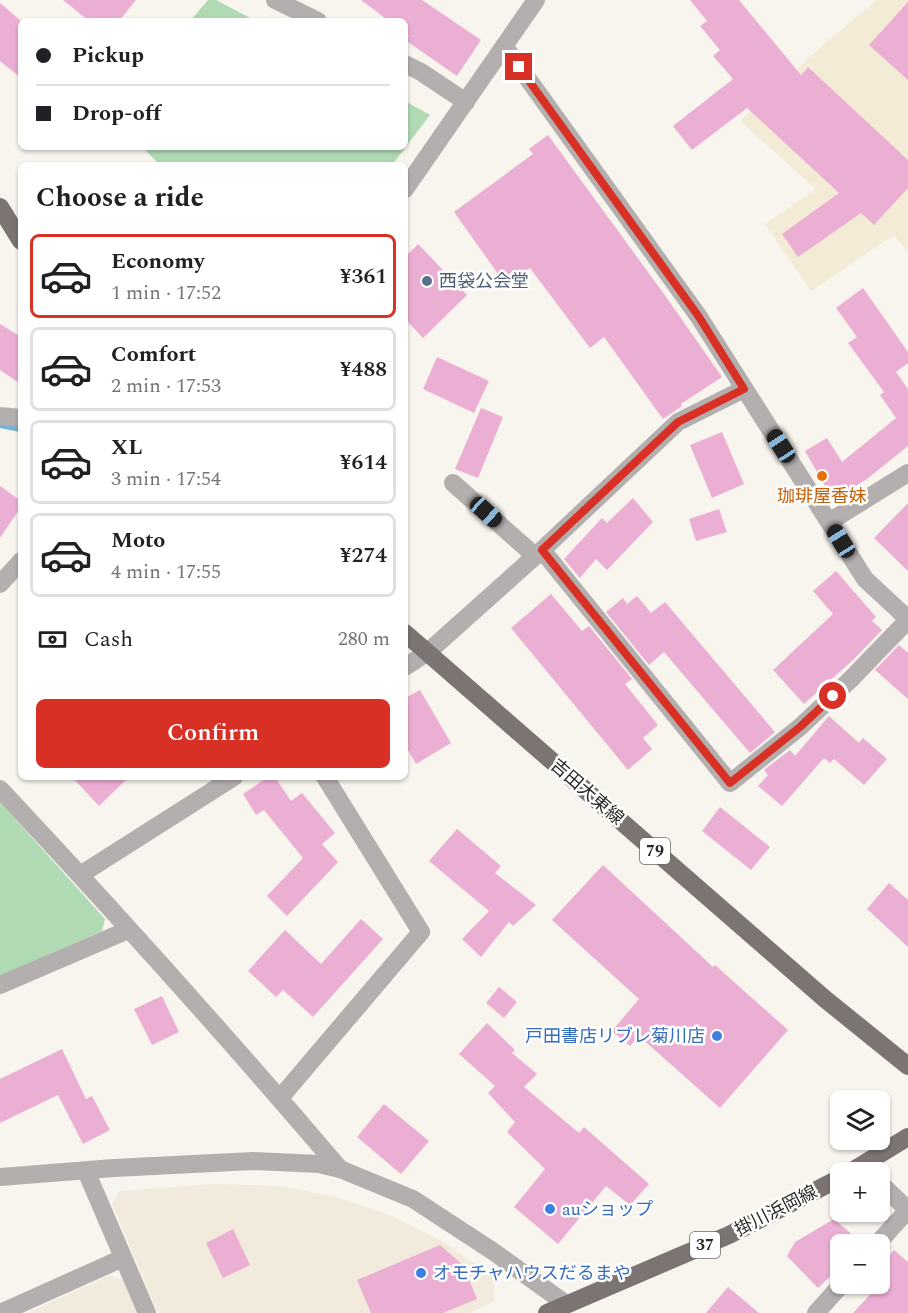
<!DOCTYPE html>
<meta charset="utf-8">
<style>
:root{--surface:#fff;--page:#f2f2f2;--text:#202124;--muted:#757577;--line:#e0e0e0;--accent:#d93025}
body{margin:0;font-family:Spectral,"Noto Sans JP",serif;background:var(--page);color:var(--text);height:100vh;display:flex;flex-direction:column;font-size:22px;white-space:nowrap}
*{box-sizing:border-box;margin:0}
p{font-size:20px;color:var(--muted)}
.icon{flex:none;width:33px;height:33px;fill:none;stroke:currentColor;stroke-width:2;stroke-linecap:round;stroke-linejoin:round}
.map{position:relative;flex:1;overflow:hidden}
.panel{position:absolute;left:18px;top:162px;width:390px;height:618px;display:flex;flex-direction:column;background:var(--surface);border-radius:9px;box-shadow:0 2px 4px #0004}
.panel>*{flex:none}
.guide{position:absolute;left:18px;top:18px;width:390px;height:132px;border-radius:9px;box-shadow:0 2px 4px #0004;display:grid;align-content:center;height:132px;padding:0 18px;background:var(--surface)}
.buttons{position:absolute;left:830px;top:1090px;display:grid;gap:12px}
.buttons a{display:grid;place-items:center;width:60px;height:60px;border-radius:9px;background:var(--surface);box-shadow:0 2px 4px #0004;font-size:30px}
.end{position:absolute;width:27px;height:27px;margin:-14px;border:8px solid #d93025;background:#fff;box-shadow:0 0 0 3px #fff}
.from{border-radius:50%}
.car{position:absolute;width:18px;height:36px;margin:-18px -9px;border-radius:8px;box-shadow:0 0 4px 2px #0007;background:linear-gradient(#222 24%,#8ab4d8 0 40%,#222 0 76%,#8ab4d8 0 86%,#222 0)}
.guide b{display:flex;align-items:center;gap:21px;height:57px;font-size:22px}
.guide b+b{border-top:2px solid var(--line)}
.guide i{width:15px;height:15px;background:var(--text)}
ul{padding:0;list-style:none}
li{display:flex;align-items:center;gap:18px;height:84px;margin:0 12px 9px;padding:0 6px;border:3px solid var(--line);border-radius:9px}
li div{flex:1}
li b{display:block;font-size:22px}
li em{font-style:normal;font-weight:600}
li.selected{border-color:var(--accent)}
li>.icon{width:54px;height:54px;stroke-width:1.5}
h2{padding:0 18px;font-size:27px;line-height:72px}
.pay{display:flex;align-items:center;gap:15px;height:66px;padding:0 18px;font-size:22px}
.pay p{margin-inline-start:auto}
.action{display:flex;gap:12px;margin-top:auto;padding:12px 18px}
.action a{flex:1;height:69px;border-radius:9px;background:var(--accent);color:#fff;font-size:24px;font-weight:600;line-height:69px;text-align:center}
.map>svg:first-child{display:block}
</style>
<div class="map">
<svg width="908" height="1313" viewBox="0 0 908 1313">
<rect width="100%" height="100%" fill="#f8f5ee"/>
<path fill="#f2ebdd" d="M214 1184 279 1186 336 1197 390 1215 442 1241 495 1278 494 1302 469 1313H158L112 1204 119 1191Z
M111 1275 124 1281 138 1313H27Z"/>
<path fill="#f4ebd6" d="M877 0H908V253L894 235 811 291 765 224 816 189 740 121 824 44Z"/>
<path fill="#b0dab4" d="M208 0H216L256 21H190Z
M405 101 430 115 392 165H160L142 147H405Z
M0 802 105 919 102 931 0 976Z"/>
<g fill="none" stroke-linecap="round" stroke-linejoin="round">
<path stroke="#73b5d8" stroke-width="8" d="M0 424 21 428"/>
</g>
<path fill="#ecafd4" d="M63 0H136L119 21H89Z
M361 0H422L481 40 457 76 405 40 409 36 405 33V21H389Z
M690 0H739L801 75 808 67 908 160V188L874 225 861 213 798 257 782 234 839 193 747 108 692 150 673 126 733 79 713 56 720 50 700 26 707 21Z
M908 2V80L869 45Z
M0 3 21 21V78L0 61Z
M548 135 664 294 722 377 681 404 682 406 663 419 604 337 590 348 530 268 506 285 454 212 533 154 529 149Z
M418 244 467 295 423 338 405 319V257Z
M863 288 908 352V363L896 372 908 389V446L867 479 833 500 805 451 827 438 842 462 896 418 880 395 884 392 848 343 857 337 836 308Z
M0 324 21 337V384L0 370Z
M437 357 489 381 474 413 423 389Z
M481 408 503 417 478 478 455 469Z
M722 432 744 484 712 498 690 445Z
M0 486 21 501V507L0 538Z
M633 498 653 522 607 570 596 559 580 578 564 559 602 518 607 523Z
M908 503V571L874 538Z
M719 509 727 532 696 541 689 519Z
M836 571 876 617 872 621 882 630 854 659 804 704 773 670 833 614 813 591Z
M551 594 582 631 589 626 632 679 625 684 658 725 643 738 652 749 628 770 511 628Z
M637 596 651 613 665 602 775 732 750 753 664 652 649 665 606 612 623 598 627 604Z
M899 645 908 653V699L875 670Z
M420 690 451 743 416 764 405 745V698Z
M829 716 859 743 863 738 887 759 864 785 834 759 830 763 824 758 782 806 758 786 768 775 764 770 790 750 795 756Z
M72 777H129L99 806Z
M268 777H275L291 801 302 793 335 833 322 844 338 862 287 916 267 896 303 858 264 810 256 815 243 794Z
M720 807 770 847 751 870 702 831Z
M457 829 501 866 495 873 536 905 513 926 509 922 481 957 462 939 489 911 429 861Z
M603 865 713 967 715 965 788 1030 720 1108 639 1036 630 1046 612 1031 639 999 552 920Z
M889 883 908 900V947L867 909Z
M361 919 383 939 313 1017 283 990 276 997 248 971 285 930 321 964Z
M499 987 517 1002 504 1018 486 1003Z
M162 996 179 1032 152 1045 134 1009Z
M487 1023 515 1050 512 1053 537 1074 524 1087 579 1133 584 1127 649 1184 630 1205 606 1186 558 1244 514 1207 545 1169 507 1132 515 1122 488 1093 495 1086 459 1054Z
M62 1049 86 1099 92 1096 110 1130 83 1144 58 1095 0 1123V1079Z
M384 1104 429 1141 401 1174 357 1137Z
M834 1219 863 1244 840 1245V1267L818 1288 787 1256 795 1242Z
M233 1229 250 1265 223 1278 206 1243Z
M440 1245 463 1265 477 1299 443 1313H371L357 1280Z
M894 1250 908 1262V1313H853L879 1285V1267Z
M728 1287 759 1313H706Z"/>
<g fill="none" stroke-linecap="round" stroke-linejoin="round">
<path stroke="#b3afae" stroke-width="18" d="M275 0 318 21
M505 47 699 317 865 579 908 619
M405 64 421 72 466 102
M405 189 536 0
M0 416 21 418
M453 483 535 556
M829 522 908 473
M542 550 730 783 800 727 850 680 908 620
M0 584 21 561
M405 667 428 652 542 550 678 422 744 389
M0 789C116 913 230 1040 340 1169
M80 875 234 777
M0 985 128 930
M280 1098 421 932 325 777
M86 1171 147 1313
M876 1245 908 1210 879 1182
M0 1313 123 1258
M816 1313 842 1284"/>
<path stroke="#b3afae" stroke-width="18" d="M0 1177 114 1168 253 1161 319 1164 340 1169 413 1199 494 1252 566 1304"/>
<path stroke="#7b7472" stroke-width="18" d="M0 207 21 241
M405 633 825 999 908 1066
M849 1173 908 1137
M547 1313 729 1235 840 1178"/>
</g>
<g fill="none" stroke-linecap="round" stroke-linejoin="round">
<path stroke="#d93025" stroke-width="8" d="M519 67 699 317 744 389 678 422 542 550 730 783 800 727 833 696"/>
</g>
<circle fill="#5c6f8a" stroke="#fff" stroke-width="2" cx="427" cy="281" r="6"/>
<circle fill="#e8710a" stroke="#fff" stroke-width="2" cx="822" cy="476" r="6"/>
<g fill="#3f7fe0" stroke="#fff" stroke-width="2">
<circle cx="717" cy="1036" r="6"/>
<circle cx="550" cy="1209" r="6"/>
<circle cx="421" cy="1273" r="6"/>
</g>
<g text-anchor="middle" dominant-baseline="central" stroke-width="5" stroke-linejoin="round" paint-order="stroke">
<g fill="#fff" stroke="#6a6967" stroke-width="1.5">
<rect x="640" y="838" width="30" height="26" rx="4.5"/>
<rect x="690" y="1232" width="30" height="26" rx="4.5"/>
</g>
<g font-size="16" font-weight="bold" fill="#2a2926">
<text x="655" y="851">79</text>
<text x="705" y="1245">37</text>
</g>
<g font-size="18" fill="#4e5e75" stroke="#fff" text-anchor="start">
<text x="439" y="281">西袋公会堂</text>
</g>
<g font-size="18" fill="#c56008" stroke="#fff">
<text x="822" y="496">珈琲屋香妹</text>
</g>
<g font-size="18" fill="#2a2926" stroke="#fff">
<text transform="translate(587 792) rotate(41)">吉田大東線</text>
<text transform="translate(776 1211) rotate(-27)">掛川浜岡線</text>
</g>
<g font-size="18" fill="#366cbe" stroke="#fff" text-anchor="start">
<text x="705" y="1036" text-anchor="end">戸田書店リブレ菊川店</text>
<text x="562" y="1209">auショップ</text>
<text x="433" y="1273">オモチャハウスだるまや</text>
</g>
</g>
</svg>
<div class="buttons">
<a><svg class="icon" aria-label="layers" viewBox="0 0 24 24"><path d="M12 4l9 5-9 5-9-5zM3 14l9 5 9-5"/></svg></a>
<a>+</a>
<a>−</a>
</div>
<i class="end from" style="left:833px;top:696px"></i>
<i class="end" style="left:519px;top:67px"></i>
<i class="car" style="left:781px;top:446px;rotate:327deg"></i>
<i class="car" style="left:486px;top:512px;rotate:132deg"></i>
<i class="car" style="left:841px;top:541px;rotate:328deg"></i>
<div class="guide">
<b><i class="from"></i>Pickup</b>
<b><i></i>Drop-off</b>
</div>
<section class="panel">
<h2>Choose a ride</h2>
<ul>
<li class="selected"><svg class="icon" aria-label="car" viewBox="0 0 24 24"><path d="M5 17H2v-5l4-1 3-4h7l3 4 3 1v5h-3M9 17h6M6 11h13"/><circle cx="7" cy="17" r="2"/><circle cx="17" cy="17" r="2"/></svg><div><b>Economy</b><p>1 min · 17:52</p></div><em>¥361</em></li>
<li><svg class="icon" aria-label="car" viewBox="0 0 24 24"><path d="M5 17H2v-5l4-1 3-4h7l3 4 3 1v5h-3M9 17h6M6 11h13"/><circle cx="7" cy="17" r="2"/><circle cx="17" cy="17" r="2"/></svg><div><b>Comfort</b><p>2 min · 17:53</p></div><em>¥488</em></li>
<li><svg class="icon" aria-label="car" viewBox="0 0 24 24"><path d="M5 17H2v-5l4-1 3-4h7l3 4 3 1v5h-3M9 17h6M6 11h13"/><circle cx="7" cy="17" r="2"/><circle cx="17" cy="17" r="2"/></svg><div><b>XL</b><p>3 min · 17:54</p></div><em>¥614</em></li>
<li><svg class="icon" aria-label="car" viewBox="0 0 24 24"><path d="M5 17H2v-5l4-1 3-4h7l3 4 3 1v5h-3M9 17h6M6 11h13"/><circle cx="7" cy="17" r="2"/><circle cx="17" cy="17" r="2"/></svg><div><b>Moto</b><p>4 min · 17:55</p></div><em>¥274</em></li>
</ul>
<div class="pay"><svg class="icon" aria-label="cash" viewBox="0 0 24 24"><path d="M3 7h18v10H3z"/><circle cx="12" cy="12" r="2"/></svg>Cash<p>280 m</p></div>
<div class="action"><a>Confirm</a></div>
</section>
</div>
